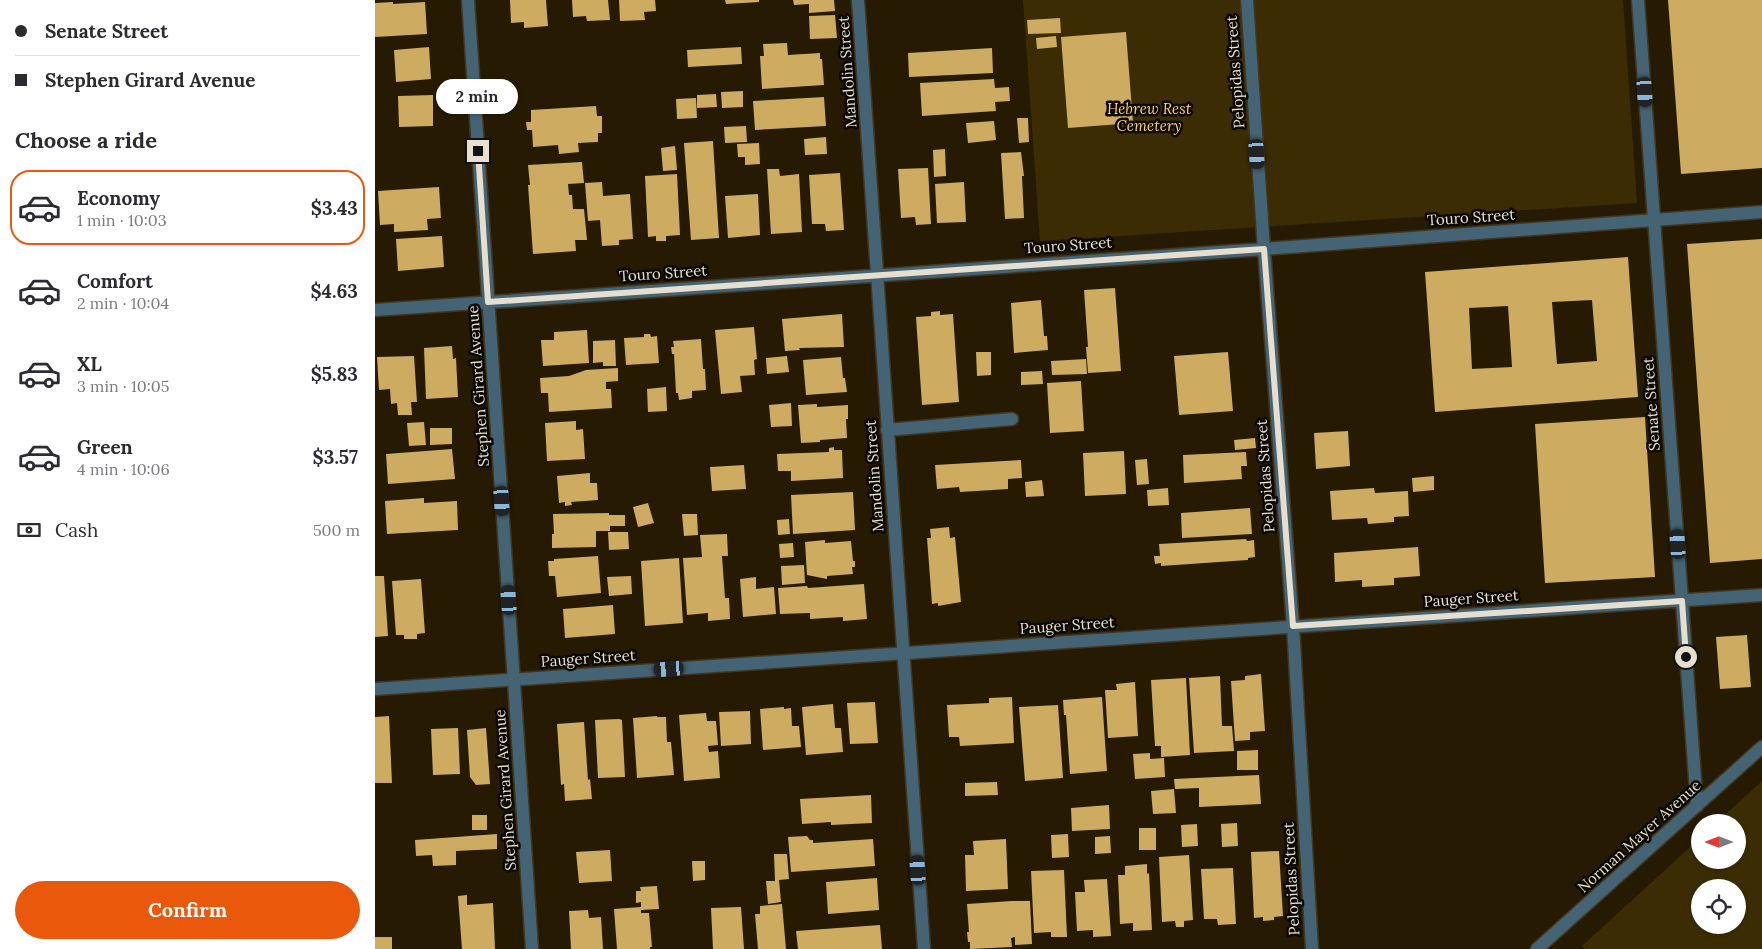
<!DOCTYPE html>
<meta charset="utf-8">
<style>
:root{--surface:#fff;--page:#f2f2f3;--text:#2b2b33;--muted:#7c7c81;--line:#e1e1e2;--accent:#ea580c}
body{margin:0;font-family:Lora,serif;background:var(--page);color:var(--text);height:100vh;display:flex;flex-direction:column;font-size:19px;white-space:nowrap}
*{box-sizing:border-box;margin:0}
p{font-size:16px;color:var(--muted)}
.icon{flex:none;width:28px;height:28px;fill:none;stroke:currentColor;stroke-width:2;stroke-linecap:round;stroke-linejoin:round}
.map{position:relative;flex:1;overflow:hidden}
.side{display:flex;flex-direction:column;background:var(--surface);width:375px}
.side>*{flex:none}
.guide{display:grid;align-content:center;height:110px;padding:0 15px;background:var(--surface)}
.needle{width:32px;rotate:270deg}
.tools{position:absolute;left:1316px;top:814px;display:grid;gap:10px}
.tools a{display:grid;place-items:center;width:55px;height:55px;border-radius:50%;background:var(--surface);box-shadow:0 1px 4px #0004;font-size:25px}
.end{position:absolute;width:22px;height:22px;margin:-11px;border:6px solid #e6dfcf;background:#111;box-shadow:0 0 0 2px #111}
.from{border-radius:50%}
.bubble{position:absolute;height:35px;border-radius:18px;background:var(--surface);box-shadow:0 1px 4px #0004;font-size:16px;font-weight:700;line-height:35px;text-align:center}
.car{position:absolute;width:15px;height:30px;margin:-15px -8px;border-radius:6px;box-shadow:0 0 4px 1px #0007;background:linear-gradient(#222 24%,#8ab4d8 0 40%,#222 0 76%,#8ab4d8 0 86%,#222 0)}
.guide b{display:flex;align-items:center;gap:18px;height:48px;font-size:19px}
.guide b+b{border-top:1px solid var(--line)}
.guide i{width:12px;height:12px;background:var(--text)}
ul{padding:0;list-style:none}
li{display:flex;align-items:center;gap:15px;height:75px;margin:0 10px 8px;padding:0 5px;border:2px solid transparent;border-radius:20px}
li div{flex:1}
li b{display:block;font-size:19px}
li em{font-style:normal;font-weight:700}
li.current{border-color:var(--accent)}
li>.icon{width:45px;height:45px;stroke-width:1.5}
h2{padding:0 15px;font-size:22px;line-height:60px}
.pay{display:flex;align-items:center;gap:12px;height:55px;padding:0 15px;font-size:19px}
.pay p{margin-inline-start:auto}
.action{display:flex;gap:10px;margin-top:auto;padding:10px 15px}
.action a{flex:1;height:58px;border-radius:30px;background:var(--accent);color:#fff;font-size:20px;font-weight:700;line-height:58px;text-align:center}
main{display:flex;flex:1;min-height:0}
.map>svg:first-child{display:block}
</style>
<main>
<section class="side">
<div class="guide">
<b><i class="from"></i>Senate Street</b>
<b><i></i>Stephen Girard Avenue</b>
</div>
<h2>Choose a ride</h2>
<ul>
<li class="current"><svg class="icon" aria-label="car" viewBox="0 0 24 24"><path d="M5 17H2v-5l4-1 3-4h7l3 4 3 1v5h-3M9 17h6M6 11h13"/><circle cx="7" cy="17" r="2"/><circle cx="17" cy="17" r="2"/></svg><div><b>Economy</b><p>1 min · 10:03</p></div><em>$3.43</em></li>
<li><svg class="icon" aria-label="car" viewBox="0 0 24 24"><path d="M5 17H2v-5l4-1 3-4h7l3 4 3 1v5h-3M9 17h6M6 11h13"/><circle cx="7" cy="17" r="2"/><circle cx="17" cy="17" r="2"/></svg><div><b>Comfort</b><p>2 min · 10:04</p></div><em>$4.63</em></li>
<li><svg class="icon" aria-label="car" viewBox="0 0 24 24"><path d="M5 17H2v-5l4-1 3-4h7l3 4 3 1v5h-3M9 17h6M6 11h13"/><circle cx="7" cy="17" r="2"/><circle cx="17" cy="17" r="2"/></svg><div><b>XL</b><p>3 min · 10:05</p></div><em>$5.83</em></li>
<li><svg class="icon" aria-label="car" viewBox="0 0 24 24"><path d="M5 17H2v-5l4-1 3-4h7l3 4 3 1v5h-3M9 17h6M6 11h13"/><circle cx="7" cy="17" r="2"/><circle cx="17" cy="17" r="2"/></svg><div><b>Green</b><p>4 min · 10:06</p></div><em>$3.57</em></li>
</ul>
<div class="pay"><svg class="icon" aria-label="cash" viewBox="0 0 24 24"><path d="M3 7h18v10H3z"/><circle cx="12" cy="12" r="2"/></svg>Cash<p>500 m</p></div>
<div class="action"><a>Confirm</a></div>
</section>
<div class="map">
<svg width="1387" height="949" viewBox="0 0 1387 949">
<rect width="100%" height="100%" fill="#261b02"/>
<path fill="#3b2c03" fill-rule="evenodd" d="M648 0H1248L1262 203 665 241Z
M1387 781V949H1210L1207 946 1325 838V860H1362V822H1342ZM1325 888H1362V925H1325Z"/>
<path fill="#cdac62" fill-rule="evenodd" d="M135 0H171L173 26 149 28V22L136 23Z
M197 0H233L235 20 212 21 211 16 198 17Z
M244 0H280L281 11 269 12 270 20 245 21Z
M350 0H384V2L351 4Z
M418 0H459L460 11 434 13V4L419 5Z
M1293 0H1387V168L1306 174Z
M18 2V4L50 2 52 34 0 37V3Z
M460 15 462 38 435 39 434 16Z
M685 18 686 33 653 34 652 20Z
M751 32 758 123 693 128 686 37Z
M681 36 682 47 662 49 661 38Z
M412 43 413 55 445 53V59H447L449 85 387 89 385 56H389L388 44Z
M54 47 56 79 21 82 19 50Z
M366 47 367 64 313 67 312 50Z
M617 48 618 73 534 77 533 53Z
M619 79 620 88 634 87 635 101 620 102 621 111 547 116 545 83Z
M368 91V107L347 108 346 92Z
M341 94 342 107 322 108V95Z
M58 95V126L24 127 23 96Z
M449 97 451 126 380 130 378 101Z
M321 98 322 118 302 119 301 99Z
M221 106 222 116H227V133H223V142L203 143 204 152 184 154 183 145 158 147 157 130H152L151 122H156V110Z
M642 118H653L654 142 644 143Z
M619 121 621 140 593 143 591 123Z
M371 126 372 142 350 143 349 127Z
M451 137 452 154 430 155 429 139Z
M338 141 344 238 316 240 309 143Z
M384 143 385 164 370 165V157H363L362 144Z
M300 146 302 170 288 171 286 148Z
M570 149 571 176 559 177 558 150Z
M646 152 649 176H647L649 218 630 219 626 153Z
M207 162 209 183 193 184 194 195H197L198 209H209L212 240H200L201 251 158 254 153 185H155L153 165Z
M553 168 556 224 541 225 540 217 526 218 523 169Z
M392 169H404L405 176 424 174 427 232 396 234Z
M465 173 469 230 451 231 450 224H437L434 175Z
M302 174 305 235 291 236V241H281V236L273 237 270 176Z
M227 182 228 196 255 194 258 239 244 240V245L227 246 225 220 213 221 210 183Z
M589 182 591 222 562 223 560 184Z
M64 187 66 218 52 219 53 230 19 232V224L5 225 3 191Z
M383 194 385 235 353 238 350 196Z
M67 236 69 267 23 271 21 239Z
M1387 239V559L1335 563 1312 244Z
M1253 257 1263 397 1060 412 1050 272ZM1217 300 1222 361 1182 364 1177 302ZM1133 306 1137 367 1097 369 1094 308Z
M740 288 746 371 713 373 711 347H713L709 290Z
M666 300 669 336H672L673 350 639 353 636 303Z
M565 311V315L578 314 584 402 547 405 541 317 556 316V312Z
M467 314 469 347 424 348 425 350 410 351 407 319Z
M379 327 382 359 379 360 380 375 365 376 367 392 346 394 340 330Z
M212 330 214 363 168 366 166 340H179V332Z
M269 334H275L276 337 282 336 284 363 251 365 249 338 269 337Z
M326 339 328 369H330L331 390 317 391V398L304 400 303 393H301L299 354H297L296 347H299L298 341Z
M240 340 241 366H228V362L218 363V341Z
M77 346 78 359 81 358 83 397 51 399 49 348Z
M601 352H616V375L602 376Z
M853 352 858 411 804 415 799 356Z
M39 356 42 402H36L37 415H23L22 403 16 404 15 389 4 390 2 357Z
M412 356 414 372 392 374 391 358Z
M466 357 468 378H470L472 392 431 395 428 360Z
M711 359 712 374 677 375 676 361Z
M243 368V381L231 382V389H236L237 408 174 412 173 393H166L165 378 194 376 211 370Z
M667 371 668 384 646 385V372Z
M706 381 709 431 675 433 672 383Z
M291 387 292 411 273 412 272 389Z
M416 403 417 426 396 427 394 405Z
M442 404V407L473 405V419H471L472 438 445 440V442L426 443 423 405Z
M1270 417 1280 577 1170 583 1160 424Z
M201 421V430L208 429 210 459 172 461 170 423Z
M49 422 51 445 34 446 32 423Z
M55 428H77V444L55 445Z
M973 431 975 466 941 469 939 433Z
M880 438 881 448 860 450 859 440Z
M459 447V450H467L468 478 416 481V471H403L402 454 454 452V448Z
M77 449 80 479 13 484 11 454Z
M749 451 751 494 710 496 708 453Z
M871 452 872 466H866L867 479 809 483 808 455Z
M772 459 774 484 762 485 760 460Z
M646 460 647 478 633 479V489L585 492 584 487 562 489 560 465Z
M369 465 371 489 337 491 335 467Z
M215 473V483H222L223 500 196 502 197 505 190 506V502L184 503 182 476Z
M1059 476V490L1038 492 1037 478Z
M667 480 669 496 651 497 650 482Z
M793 488 794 505 773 506 772 490Z
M999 488 1000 493 1033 491 1034 516 1019 517V522L993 524 992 518 957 520 955 491Z
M478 492 480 530 418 534 416 495Z
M49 498V503L82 501 83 530 12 534 10 501Z
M273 503 279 523 263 527 258 507Z
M875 508 877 534 807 538 806 513Z
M234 513V515H250V526H235V531H221V547L177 548V534H179L178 514Z
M307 514H322L323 535 309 536Z
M414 519 415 534 403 535 402 520Z
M574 527 575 538 580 537 586 602 563 606V603L557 604 552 538H556L555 529Z
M233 532H253L254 549 234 550Z
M352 534 353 556H347L350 598H354L355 619 333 621V613L312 615 308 558 327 557 325 535Z
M871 539 872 541 879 540 880 557 873 558V560L786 566V563L780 564 779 556H785L784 544Z
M450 540V543L476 541 478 561H480V567H477L478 574 452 576V579L432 575 430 542Z
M418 543 419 557 405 558 404 544Z
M1043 547 1045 576 1019 578V585L987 587V580L960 582 959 553Z
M223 556 226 593 182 597 180 576H174L173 561H179V559Z
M304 558 308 623 270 626 266 561Z
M429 565 430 583 407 585 406 566Z
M0 576H9L13 636 0 637Z
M256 576 257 594 234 596 232 577Z
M381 577V589L399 587 401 614 368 617 365 579Z
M46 579 50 633 42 634V639H29V635H21L17 581Z
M489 584 492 619 468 621V617L435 619V613L405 614 403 588 432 586 433 588Z
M238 605 240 634 190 638 188 609Z
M1372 635 1376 687 1345 689 1341 637Z
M886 674 890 731 875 732V740L860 741 856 681 870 680V676Z
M845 676 847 726H857L859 751 819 753 814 678Z
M811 678 815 755 786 757V746H780L776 680Z
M760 682 763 736 733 738 730 690H742L741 684Z
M637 697 639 743 585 746 584 737H574L572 705 614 703V698Z
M727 697 732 771 695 774 691 715H689L688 700Z
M500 702 503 743 475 744 472 703Z
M458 704 460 728H466L468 752 431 755 427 707Z
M683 705 688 778 650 781 644 707Z
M409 707V709L416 708 417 726H424L426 747 388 750 385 709Z
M375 711 376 744 346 746 344 712Z
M331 713 332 721H341L343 745 333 746 334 752 343 751 345 778 309 781 304 715Z
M14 716 17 783H0V717Z
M282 716V717H291L292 742H296L299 775 262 778 258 718Z
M244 719 247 720 250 777 223 778 220 720Z
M209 722 213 780 215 779 217 799 190 801 189 784 186 785 182 724Z
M83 728 85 774 58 775 56 729Z
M111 728 115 784 101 785 95 777 92 730Z
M883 750V770H862V751Z
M775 753V759L789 758 790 777 760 779 758 754Z
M884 775 886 804 824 807V788L800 789 799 779Z
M622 782 623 795 590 796V783Z
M799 789 801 813 778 814 776 791Z
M496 795 497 823 456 825V822L427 824 425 799Z
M734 805 735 829 697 831 696 808Z
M97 815H112V830H97Z
M862 823 863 846 847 847 846 824Z
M822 824 823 846 807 847 806 825Z
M764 828H781V850H764Z
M122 834V849L81 851V865L58 866 57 855 41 856 40 840Z
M693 834 694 857 677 858 676 835Z
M432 836 435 840H438V843L498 839 500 866 416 872 413 837Z
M735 836 736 853 720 854V837Z
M631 839 633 889 591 891 590 855H599L598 841Z
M235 850 237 881 204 883 201 852Z
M904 851 908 916 899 917V920L888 921V917L879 918 876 852Z
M399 854H412L414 879 404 880 406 902 393 904 391 881H400Z
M814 855 818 920 809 921V927H801L800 921 787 922 784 857Z
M317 861H330V880L318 881Z
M772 864V874L774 873 777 930 758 931V923L745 924 743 875H750V866Z
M858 868 861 924 843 925 842 919H829L826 869Z
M689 870 692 937H676V932L659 933 656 871Z
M502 878 504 910 453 914 451 882Z
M732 879 736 936 718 937V930L702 931 700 892H710L709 880Z
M282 886 284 909 266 910V913H274L277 947H275V949H242L239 909 266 907V902L261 903V891H266L265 887Z
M92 895V905L118 903 120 949H87L83 896Z
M637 901H655L657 944 640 945V937L636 938 637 947 595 949V942H593L592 932H594L592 904Z
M407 904 411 949H383L380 914H385V906Z
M366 907 369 949H338L336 908Z
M213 910 214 918 226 917 228 949H196L194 911Z
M505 925 507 949H423L421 931Z
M0 937H17V949H0Z"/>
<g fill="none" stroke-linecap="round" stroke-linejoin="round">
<defs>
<path id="minor" d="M93 0 157 949
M483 0 549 949
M872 0 889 249 918 626 937 949
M1263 0 1322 806
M0 310 889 249 1387 212
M512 430 637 419
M0 689 1387 595
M1162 949 1387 747"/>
</defs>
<use href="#minor" stroke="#41361f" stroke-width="15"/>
<use href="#minor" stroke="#446374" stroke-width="12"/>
</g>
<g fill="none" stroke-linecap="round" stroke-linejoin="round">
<path stroke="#e6dfcf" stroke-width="6" d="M103 151 113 302 889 249 918 626 1307 601 1311 657"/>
</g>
<g text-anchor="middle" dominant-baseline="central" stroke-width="5" stroke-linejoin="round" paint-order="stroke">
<g font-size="15" fill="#e6dfcf" stroke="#0b0701">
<text transform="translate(472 72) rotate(-94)">Mandolin Street</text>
<text transform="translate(860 72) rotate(-94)">Pelopidas Street</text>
<text transform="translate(1096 217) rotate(-4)">Touro Street</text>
<text transform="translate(693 245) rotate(-4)">Touro Street</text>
<text transform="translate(288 273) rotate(-4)">Touro Street</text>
<text transform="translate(103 386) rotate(-94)">Stephen Girard Avenue</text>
<text transform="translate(1276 404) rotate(-94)">Senate Street</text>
<text transform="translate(499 476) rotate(-94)">Mandolin Street</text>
<text transform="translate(890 476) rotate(-94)">Pelopidas Street</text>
<text transform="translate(1096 598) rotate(-4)">Pauger Street</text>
<text transform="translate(692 625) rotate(-4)">Pauger Street</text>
<text transform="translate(213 658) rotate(-4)">Pauger Street</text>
<text transform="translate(130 790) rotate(-94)">Stephen Girard Avenue</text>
<text transform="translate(1264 836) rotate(-42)">Norman Mayer Avenue</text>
<text transform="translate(916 879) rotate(-93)">Pelopidas Street</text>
</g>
<g font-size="15" font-style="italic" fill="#fdd16a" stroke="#0b0701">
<text x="774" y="108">Hebrew Rest<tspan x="774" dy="17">Cemetery</tspan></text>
</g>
</g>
</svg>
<div class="tools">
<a><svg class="needle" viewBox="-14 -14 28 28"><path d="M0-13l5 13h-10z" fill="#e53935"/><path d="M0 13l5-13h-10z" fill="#7c7c81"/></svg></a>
<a><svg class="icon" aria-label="locate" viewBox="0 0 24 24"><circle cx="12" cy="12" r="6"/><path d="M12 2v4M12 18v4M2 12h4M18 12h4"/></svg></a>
</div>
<i class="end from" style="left:1311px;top:657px"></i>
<i class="end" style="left:103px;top:151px"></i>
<div class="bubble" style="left:61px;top:79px;width:82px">2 min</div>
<i class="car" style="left:1270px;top:92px;rotate:176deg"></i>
<i class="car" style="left:882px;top:154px;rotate:176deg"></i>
<i class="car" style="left:127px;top:501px;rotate:176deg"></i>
<i class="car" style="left:1303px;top:544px;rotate:356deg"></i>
<i class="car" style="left:134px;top:600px;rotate:356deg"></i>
<i class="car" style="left:294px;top:669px;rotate:266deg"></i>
<i class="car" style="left:543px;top:870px;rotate:356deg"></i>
</div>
</main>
